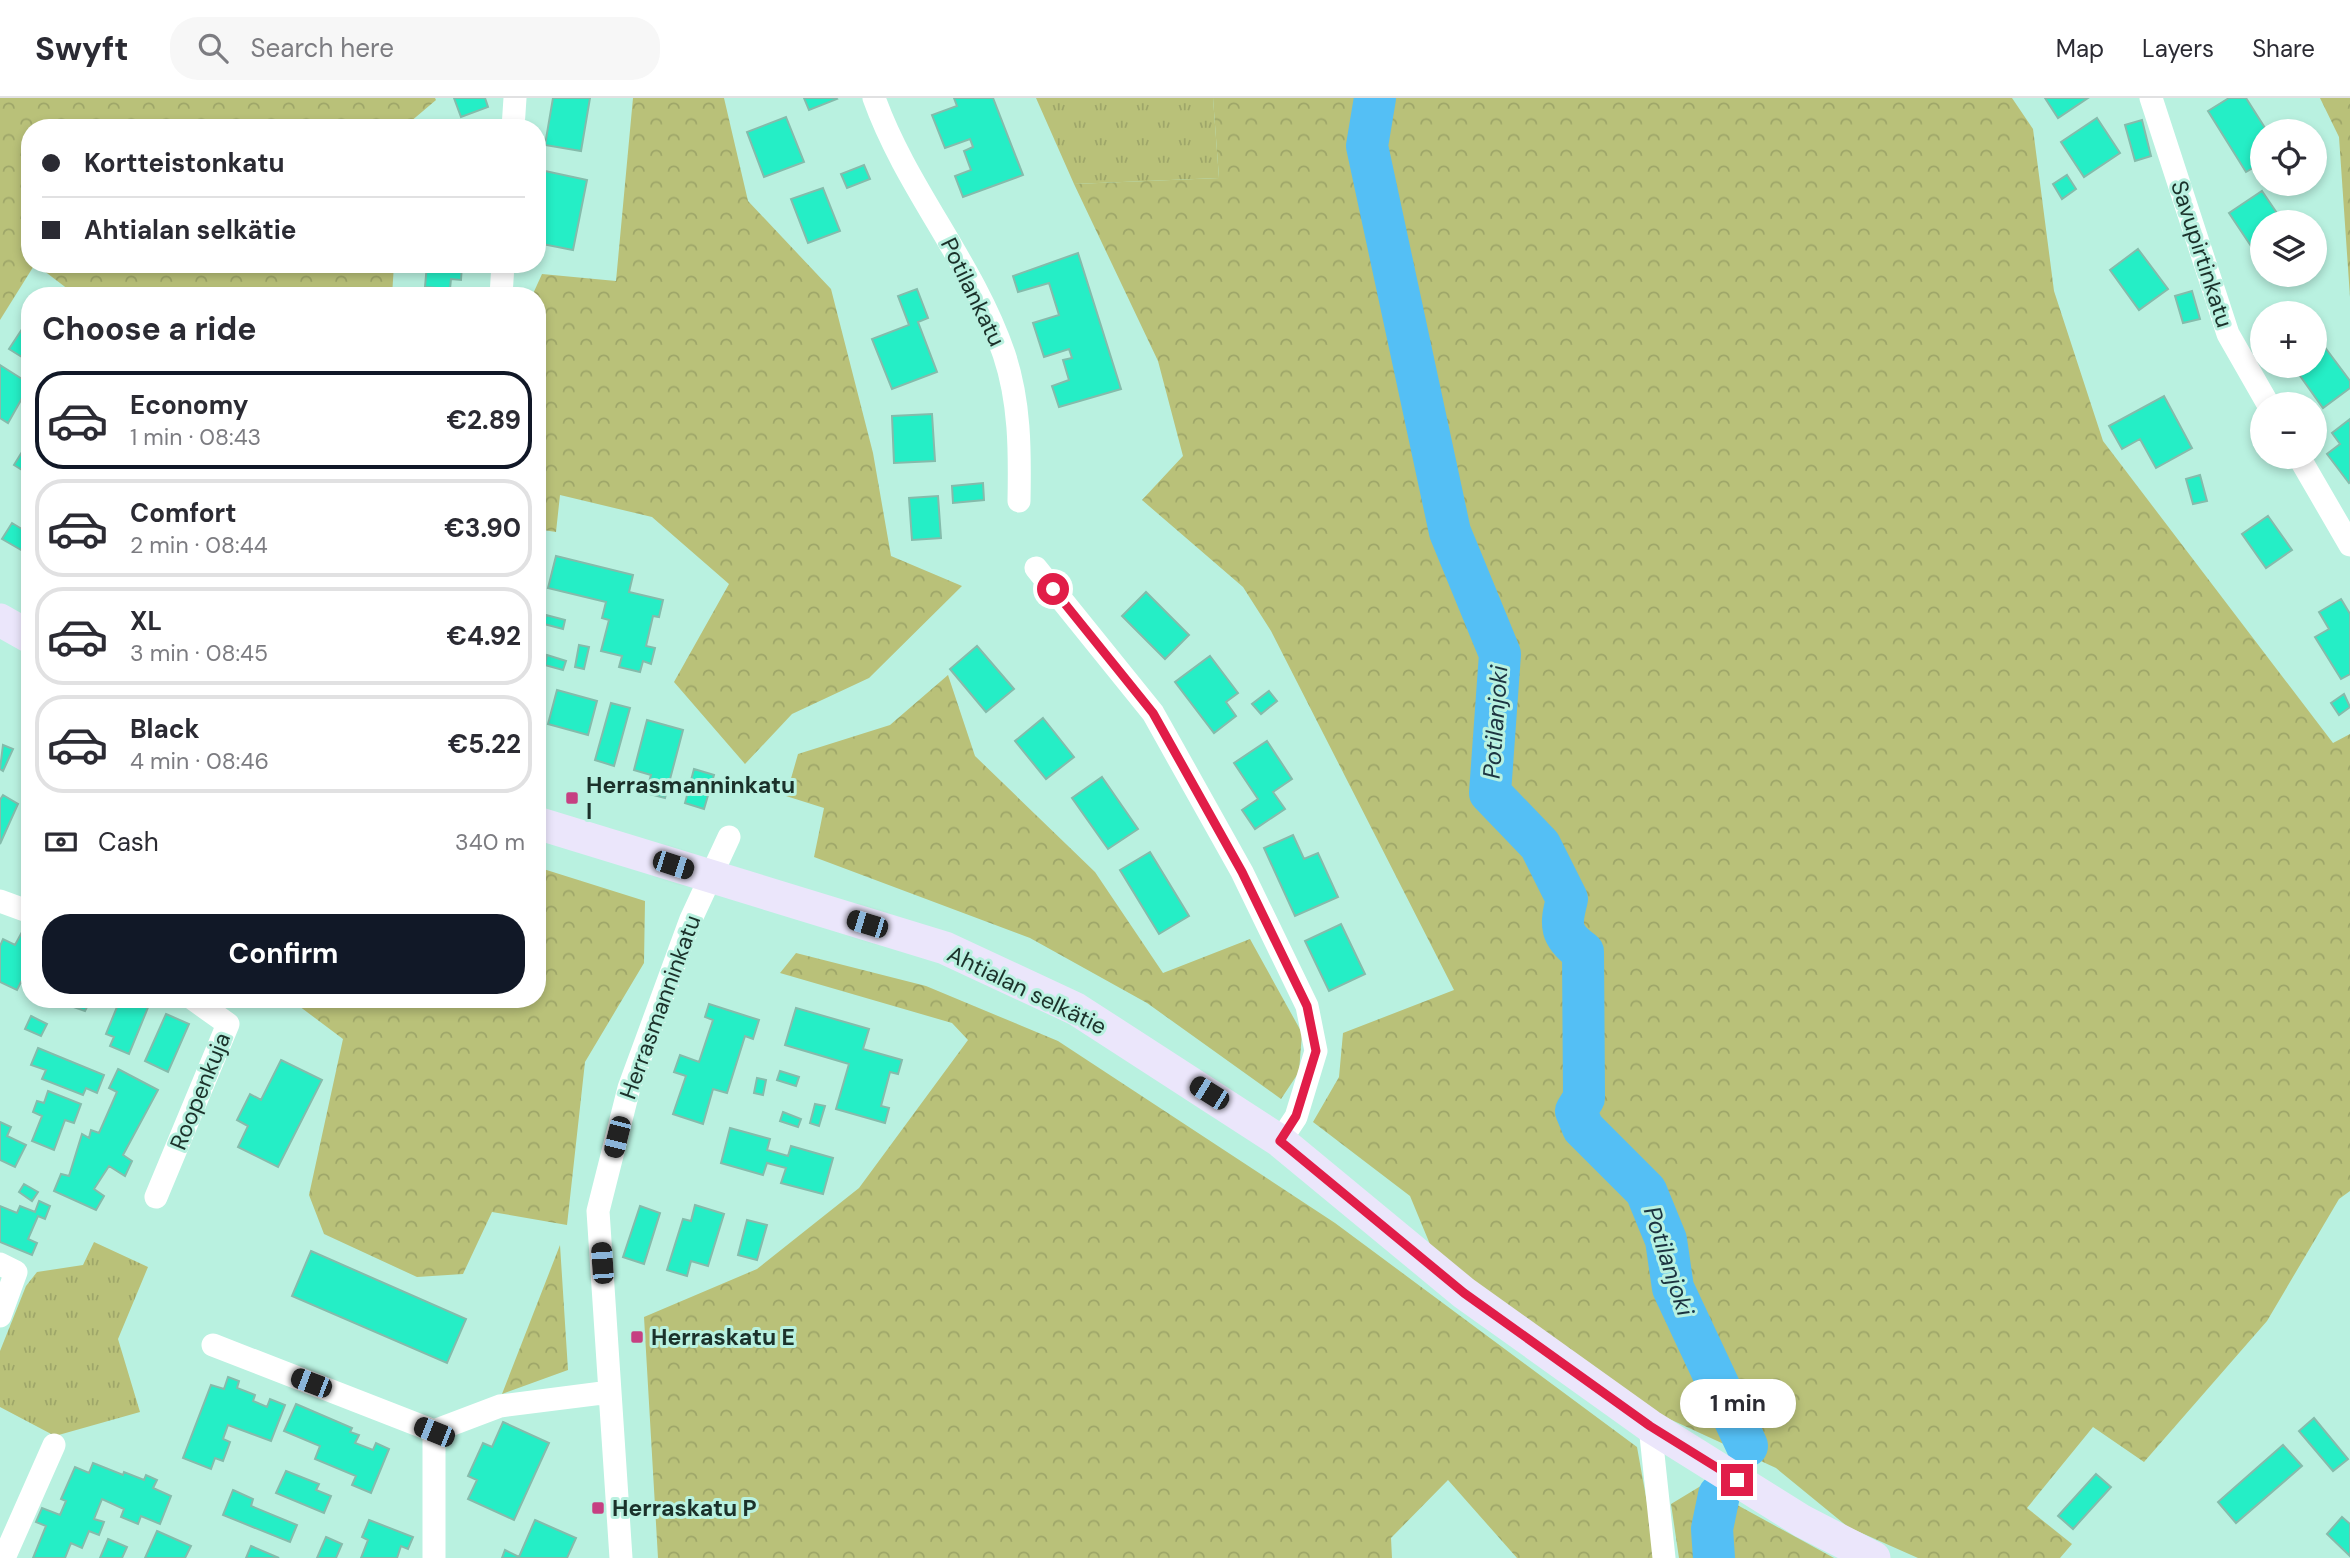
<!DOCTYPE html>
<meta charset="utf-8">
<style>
:root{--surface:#fff;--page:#f7f7f7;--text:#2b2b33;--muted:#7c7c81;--line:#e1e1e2;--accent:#111827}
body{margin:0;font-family:"DM Sans",sans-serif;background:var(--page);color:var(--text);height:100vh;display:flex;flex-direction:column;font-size:26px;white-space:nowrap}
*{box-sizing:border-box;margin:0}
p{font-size:23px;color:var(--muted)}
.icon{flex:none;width:38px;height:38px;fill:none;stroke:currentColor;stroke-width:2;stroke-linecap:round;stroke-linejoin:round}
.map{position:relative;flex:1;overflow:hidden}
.drawer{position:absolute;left:21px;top:189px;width:525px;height:721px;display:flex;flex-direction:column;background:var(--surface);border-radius:28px;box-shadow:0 4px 10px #0003}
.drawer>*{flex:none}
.hud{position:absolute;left:21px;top:21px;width:525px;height:154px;border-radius:28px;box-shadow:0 4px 10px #0003;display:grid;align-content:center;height:154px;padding:0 21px;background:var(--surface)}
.fabs{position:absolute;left:2250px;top:21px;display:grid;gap:14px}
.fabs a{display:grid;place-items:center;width:77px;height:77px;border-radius:50%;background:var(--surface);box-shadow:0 4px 10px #0003;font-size:35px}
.end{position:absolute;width:32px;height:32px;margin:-16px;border:9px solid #e11d48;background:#fff;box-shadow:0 0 0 4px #fff}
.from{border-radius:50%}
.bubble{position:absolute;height:49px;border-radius:24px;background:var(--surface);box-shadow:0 4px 10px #0003;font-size:23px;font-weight:700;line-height:49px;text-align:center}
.car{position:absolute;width:21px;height:42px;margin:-21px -10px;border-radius:9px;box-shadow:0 0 5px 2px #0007;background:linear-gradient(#222 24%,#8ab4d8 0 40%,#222 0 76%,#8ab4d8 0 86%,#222 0)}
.hud b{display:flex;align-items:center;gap:24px;height:66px;font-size:26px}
.hud b+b{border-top:2px solid var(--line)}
.hud i{width:18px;height:18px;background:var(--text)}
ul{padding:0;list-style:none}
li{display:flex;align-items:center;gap:21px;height:98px;margin:0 14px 10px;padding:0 7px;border:4px solid var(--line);border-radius:28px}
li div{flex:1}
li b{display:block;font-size:26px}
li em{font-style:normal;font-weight:700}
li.active{border-color:var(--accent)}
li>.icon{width:63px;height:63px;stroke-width:1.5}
h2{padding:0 21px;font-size:32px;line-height:84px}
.pay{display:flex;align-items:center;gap:18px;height:77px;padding:0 21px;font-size:26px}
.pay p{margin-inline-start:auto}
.button{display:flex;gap:14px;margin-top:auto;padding:14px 21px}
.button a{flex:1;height:80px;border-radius:28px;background:var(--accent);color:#fff;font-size:28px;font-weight:700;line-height:80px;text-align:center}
header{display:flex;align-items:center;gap:42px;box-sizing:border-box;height:98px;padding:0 35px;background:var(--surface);border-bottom:2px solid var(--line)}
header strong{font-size:33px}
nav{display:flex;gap:38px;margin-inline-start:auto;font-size:24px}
.search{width:490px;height:63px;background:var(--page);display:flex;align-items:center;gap:18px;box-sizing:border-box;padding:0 24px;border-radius:28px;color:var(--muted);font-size:26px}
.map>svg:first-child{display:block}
</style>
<header>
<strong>Swyft</strong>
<div class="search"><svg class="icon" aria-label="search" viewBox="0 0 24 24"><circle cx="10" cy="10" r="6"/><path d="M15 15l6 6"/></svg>Search here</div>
<nav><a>Map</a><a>Layers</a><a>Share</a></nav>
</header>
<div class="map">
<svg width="2350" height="1460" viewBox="0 0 2350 1460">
<defs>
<pattern id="grass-tufts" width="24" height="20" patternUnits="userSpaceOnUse" patternTransform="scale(1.75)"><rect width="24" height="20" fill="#b9c179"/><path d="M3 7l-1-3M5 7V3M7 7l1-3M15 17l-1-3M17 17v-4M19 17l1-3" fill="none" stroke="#9ea669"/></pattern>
<pattern id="forest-crowns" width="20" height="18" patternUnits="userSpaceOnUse" patternTransform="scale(1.75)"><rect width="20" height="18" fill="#b9c179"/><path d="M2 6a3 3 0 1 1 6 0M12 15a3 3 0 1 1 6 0" fill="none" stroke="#9ea669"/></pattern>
</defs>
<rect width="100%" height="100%" fill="#b9f1e0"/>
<path fill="url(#grass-tufts)" d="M1036 0H1213L1219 80 1074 86Z
M94 1144 148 1169 118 1241 140 1314 55 1338 0 1309V1253L26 1188 37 1174 83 1167Z"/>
<path fill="url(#forest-crowns)" d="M0 0H435L436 2 403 30H30V166H35L0 222Z
M633 0H724L748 103 831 191 873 355 891 458 962 488 869 580 792 616 745 666 674 584 729 486 652 419 560 397 556 434 537 431 540 262 537 255V198H532L542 176 616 183Z
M1213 0H2012L2033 31 2054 193 2103 343 2333 645 2350 636V1093L2339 1101 2267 1223 2144 1364 2093 1329 2027 1410 2072 1446 2060 1460H1918L1848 1429 1776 1370 1639 1307 1434 1156 1410 1098 1313 1024 1339 979 1343 935 1454 892 1271 533 1243 489 1142 402 1183 358 1158 263 1074 86 1219 80Z
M2320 0H2350V199L2339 39Z
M35 166H394L392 198H77Z
M948 577 975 658 1095 774 1163 875 1250 841 1302 935 1299 974 1281 1001 1147 905 1030 840 814 759 824 710 786 698 798 656 890 627Z
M537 769 645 803 644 865 585 964 567 1127 492 1114 463 1176 417 1179 324 1136 309 1097 343 941 299 908 304 901H537Z
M796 855 926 888 1058 943 1335 1125 1637 1349 1657 1460H1517L1448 1382 1391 1440 1392 1460H658L644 1219 757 1171 859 1090 968 942 952 925 780 875Z
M560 1147 568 1272 502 1296Z
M1704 1386 1719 1397 1834 1460H1679L1671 1406Z"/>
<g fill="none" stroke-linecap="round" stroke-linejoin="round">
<path stroke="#54bff5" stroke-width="42" d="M1375 0 1367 48 1450 434 1500 556 1490 695 1540 747 1567 801C1560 828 1560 837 1583 854L1584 1000 1576 1013 1583 1030 1646 1093 1666 1142 1673 1190 1747 1348
M1714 1460 1712 1431 1719 1397"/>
</g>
<path fill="#25eec6" stroke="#85bbab" stroke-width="2" d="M454 0H485L488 9 461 19Z
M553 0H590L581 53 545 47Z
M804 0H836L837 1 809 12Z
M954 0H993L1023 77 963 99 955 78 971 72 964 53 973 49 970 41 945 50 932 17 957 8Z
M2045 0H2088L2058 20Z
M2229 0H2246L2267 33H2263V64L2246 74 2208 13Z
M786 19 804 64 764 79 747 34Z
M2097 20 2120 55 2084 79 2061 44Z
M2142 22 2151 58 2135 63 2125 27Z
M864 67 870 81 847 90 841 76Z
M545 73 587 82 573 152 537 145V114Z
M2067 77 2076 91 2062 101 2053 86Z
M823 90 840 133 808 145 791 101Z
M2262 93 2283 124H2263V166L2229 115Z
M2138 151 2168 191 2139 212 2110 172Z
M1078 155 1121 291 1059 309 1052 288 1069 282 1063 262 1072 260 1069 251 1044 259 1033 225 1059 217 1049 185 1018 194 1013 178Z
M427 166H462L461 182 451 181 450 191 425 189Z
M917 191 928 220 918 224 937 274 892 291 872 241 909 227 898 198Z
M2192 193 2200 221 2183 225 2175 198Z
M30 219V264L9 251Z
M2318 240 2350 283V290L2323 310 2293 268H2315V242Z
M0 267 30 286 8 325 0 320Z
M2164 298 2192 350 2156 370 2140 341 2122 351 2109 328Z
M932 316 935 363 894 365 892 318Z
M2350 321V384L2349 385 2327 356 2340 346 2332 335Z
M30 341V377L14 367Z
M2200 377 2207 403 2193 406 2186 381Z
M983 385 984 402 953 405 952 388Z
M938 398 941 440 912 442 909 400Z
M2268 418 2292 452 2266 470 2242 436Z
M12 425 30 436V457L2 441Z
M556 458 633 477 629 494 663 502 659 519 653 518 646 548 655 550 651 566 643 563 640 574 619 569 622 558 601 553 609 522 602 520 606 504 548 490Z
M1146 494 1189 537 1165 561 1122 518Z
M2341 501 2350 516V576L2341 581 2315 539 2329 531 2319 514Z
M546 517 565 522 563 531 544 526Z
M579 547 589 549 584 571 575 569Z
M977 548 1014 591 986 614 950 571Z
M547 557 566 563 563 572 545 567Z
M1210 558 1238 595 1226 604 1236 618 1214 635 1175 584Z
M557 592 597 603 588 637 548 626Z
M1269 593 1277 603 1261 616 1252 606Z
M2344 596 2350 609 2339 617 2331 605Z
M611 605 630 610 614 668 595 662Z
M1043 620 1074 659 1046 681 1015 643Z
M647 622 683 632 665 700 646 695 651 677 634 672Z
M1267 643 1292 681 1273 694 1285 711 1255 731 1242 712 1258 701 1234 665Z
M3 647 13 651 3 673 0 671Z
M694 671 714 677 704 711 685 705Z
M1102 679 1138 731 1108 751 1072 700Z
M3 697 18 706 0 746V702Z
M1293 737 1304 761 1318 755 1338 799 1295 818 1264 750Z
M1150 754 1189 818 1159 836 1120 772Z
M1341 826 1365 876 1329 893 1305 843Z
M22 834 30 837V889L21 884 17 892 0 884V848L3 841 15 847Z
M69 901H91L85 913 68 907Z
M130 901 149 907 129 956 110 948 114 939 106 936 119 904 128 908Z
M709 906 759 922 753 941 745 938 727 995 713 991 703 1026 673 1016 686 978 674 974 680 957 699 964 713 922 705 919Z
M796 910 869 931 863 951 902 962 898 976 890 974 881 1008 889 1010 885 1025 836 1011 849 966 785 947Z
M166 916 189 926 168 974 145 963Z
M31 918 47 926 41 938 25 931Z
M38 950 104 977 97 995 86 990 83 997 42 981 46 972 31 967Z
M281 962 322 982 278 1069 238 1049 248 1028 237 1022 250 996 261 1002Z
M118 971 158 992 123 1057 132 1063 125 1078 109 1068 94 1091 104 1098 96 1112 54 1093 61 1076 69 1078 82 1036 89 1040 91 1032 99 1035 117 994 109 990Z
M780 973 799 979 796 988 777 982Z
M757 980 766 982 763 997 754 995Z
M48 993 81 1006 74 1025 65 1022 54 1052 32 1043 42 1018 33 1014 37 1003 44 1005Z
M815 1006 825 1008 819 1028 810 1025Z
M783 1014 801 1021 798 1029 780 1023Z
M0 1024 11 1029 7 1038 26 1047 15 1069 0 1062Z
M730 1030 770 1041 767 1052 788 1058 791 1048 833 1060 823 1096 781 1085 786 1070 767 1065 763 1077 721 1065Z
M24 1086 38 1094 32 1103 19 1094Z
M39 1103 50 1108 45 1121 38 1118 28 1141 37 1145 32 1157 0 1144V1108L17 1115 20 1108 35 1114Z
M695 1107 724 1116 708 1168 691 1163 687 1178 667 1172 683 1121 691 1123Z
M640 1108 660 1115 644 1166 623 1159Z
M747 1122 767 1127 757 1162 738 1157Z
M311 1153 466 1221 447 1265 292 1198Z
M228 1279 239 1283 237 1290 255 1297 253 1303 267 1309 270 1301 285 1307 271 1343 228 1327 223 1341 230 1344 223 1363 215 1360 211 1371 183 1360 211 1287 224 1291Z
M296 1306 352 1330 350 1334 359 1337 355 1345 373 1352 376 1345 389 1351 371 1395 352 1387 356 1378 315 1361 320 1348 284 1333Z
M2314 1320 2348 1361 2333 1373 2299 1333Z
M503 1324 549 1345 514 1422 468 1401 477 1382 468 1378 483 1345 492 1349Z
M2283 1347 2302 1368 2236 1425 2218 1404Z
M93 1365 123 1377 124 1374 144 1382 146 1377 157 1382 153 1390 171 1398 160 1426 141 1418 138 1426 121 1419 124 1411 102 1401 94 1421 104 1424 99 1437 89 1433 82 1450 71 1445 65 1460H33L46 1428 36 1424 42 1410 60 1417 66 1403 61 1401 75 1369 89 1375Z
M286 1373 319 1386 316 1392 331 1398 324 1415 276 1395Z
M2096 1376 2111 1389 2073 1431 2058 1418Z
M233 1392 253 1401 251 1408 297 1427 290 1444 223 1417Z
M2342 1419 2350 1426V1458L2327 1436Z
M369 1422 413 1439 408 1451 401 1448 397 1460H361L368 1442 362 1439Z
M535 1422 576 1440 567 1460H502L505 1452 519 1459Z
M157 1433 191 1448 185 1460H145Z
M326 1439 342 1446 336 1460H317Z
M108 1441 127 1449 122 1460H100Z
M251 1448 279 1460H246Z"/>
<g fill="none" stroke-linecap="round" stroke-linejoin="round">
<path stroke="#fff" stroke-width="23" d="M874 0C906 90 973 165 1004 256 1020 304 1020 352 1019 403
M2151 0 2228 236 2268 306
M513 30 515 0
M501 198 503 166
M2299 359 2350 447
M1036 470 1153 615 1242 774 1307 908 1316 953 1296 1019 1280 1043
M0 803 30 814
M156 1099 228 926 193 901
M0 1166 16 1174 0 1218
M213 1247 434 1333
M1650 1328 1664 1460
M434 1333 500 1308 610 1294
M434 1333V1460
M4 1460 54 1347
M621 1460 598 1113 629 990 691 821 729 739"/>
<path stroke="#ebe6fb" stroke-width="33" d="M0 522 30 539
M537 725 945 850 1076 911 1280 1043 1464 1195 1650 1328 1802 1423 1874 1460"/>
</g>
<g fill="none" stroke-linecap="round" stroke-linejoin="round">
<path stroke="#e11d48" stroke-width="9" d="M1053 491 1153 615 1242 774 1307 908 1316 953 1296 1018 1280 1043 1464 1195 1650 1328 1737 1382"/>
</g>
<g fill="#c64082" stroke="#b9f1e0" stroke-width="2.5">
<rect x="565" y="693" width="14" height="14" rx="3.5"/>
<rect x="630" y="1232" width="14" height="14" rx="3.5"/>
<rect x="591" y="1403" width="14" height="14" rx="3.5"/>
</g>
<g text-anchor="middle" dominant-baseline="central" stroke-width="6" stroke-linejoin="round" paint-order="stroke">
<g font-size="23" fill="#1b312a" stroke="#b9f1e0">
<text transform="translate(2202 156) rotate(72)">Savupirtinkatu</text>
<text transform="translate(973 194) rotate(64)">Potilankatu</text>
<text transform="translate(1027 892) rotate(26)">Ahtialan selkätie</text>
<text transform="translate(660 909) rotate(-70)">Herrasmanninkatu</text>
<text transform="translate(200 993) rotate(-68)">Roopenkuja</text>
</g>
<g font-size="23" font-weight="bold" fill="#1b312a" stroke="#b9f1e0" text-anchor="start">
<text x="586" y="687">Herrasmanninkatu<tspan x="586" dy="26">I</tspan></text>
<text x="651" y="1239">Herraskatu E</text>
<text x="612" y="1410">Herraskatu P</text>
</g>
<g font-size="24" font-style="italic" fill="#1c3340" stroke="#b9f1e0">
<text transform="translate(1495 624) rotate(-86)">Potilanjoki</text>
<text transform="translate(1669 1163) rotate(72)">Potilanjoki</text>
</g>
</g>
</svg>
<div class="fabs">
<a><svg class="icon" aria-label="locate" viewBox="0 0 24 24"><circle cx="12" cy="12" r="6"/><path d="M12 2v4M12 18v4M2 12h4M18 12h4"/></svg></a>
<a><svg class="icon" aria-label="layers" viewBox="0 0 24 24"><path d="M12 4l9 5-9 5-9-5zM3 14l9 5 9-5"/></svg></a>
<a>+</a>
<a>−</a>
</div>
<i class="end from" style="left:1053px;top:491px"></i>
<i class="end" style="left:1737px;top:1382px"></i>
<div class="bubble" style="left:1680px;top:1281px;width:116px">1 min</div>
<i class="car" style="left:673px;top:767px;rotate:108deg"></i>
<i class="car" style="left:867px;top:826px;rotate:287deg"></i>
<i class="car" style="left:1209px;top:995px;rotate:302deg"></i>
<i class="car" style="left:617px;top:1039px;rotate:194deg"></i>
<i class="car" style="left:602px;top:1165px;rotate:356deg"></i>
<i class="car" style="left:311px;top:1285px;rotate:291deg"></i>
<i class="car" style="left:434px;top:1334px;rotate:292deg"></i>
<div class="hud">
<b><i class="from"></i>Kortteistonkatu</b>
<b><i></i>Ahtialan selkätie</b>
</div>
<section class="drawer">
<h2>Choose a ride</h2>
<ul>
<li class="active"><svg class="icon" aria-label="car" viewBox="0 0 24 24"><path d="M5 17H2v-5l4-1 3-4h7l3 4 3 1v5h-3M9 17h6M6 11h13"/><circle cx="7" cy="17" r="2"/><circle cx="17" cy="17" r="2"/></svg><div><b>Economy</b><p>1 min · 08:43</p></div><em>€2.89</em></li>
<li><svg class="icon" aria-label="car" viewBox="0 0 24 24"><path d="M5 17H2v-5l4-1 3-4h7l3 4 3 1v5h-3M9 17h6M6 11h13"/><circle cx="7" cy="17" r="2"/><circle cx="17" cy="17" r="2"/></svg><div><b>Comfort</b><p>2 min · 08:44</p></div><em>€3.90</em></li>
<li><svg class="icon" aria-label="car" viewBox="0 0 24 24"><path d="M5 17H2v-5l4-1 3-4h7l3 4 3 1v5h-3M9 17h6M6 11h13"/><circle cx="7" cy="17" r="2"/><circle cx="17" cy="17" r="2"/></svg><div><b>XL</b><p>3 min · 08:45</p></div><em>€4.92</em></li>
<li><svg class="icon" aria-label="car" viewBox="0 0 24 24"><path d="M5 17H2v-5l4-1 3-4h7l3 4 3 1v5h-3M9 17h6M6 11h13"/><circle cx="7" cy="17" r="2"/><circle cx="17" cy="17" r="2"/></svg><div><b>Black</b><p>4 min · 08:46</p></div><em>€5.22</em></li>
</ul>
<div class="pay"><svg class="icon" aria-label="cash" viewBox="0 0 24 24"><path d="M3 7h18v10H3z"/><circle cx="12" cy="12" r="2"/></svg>Cash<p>340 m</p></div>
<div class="button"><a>Confirm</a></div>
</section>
</div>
